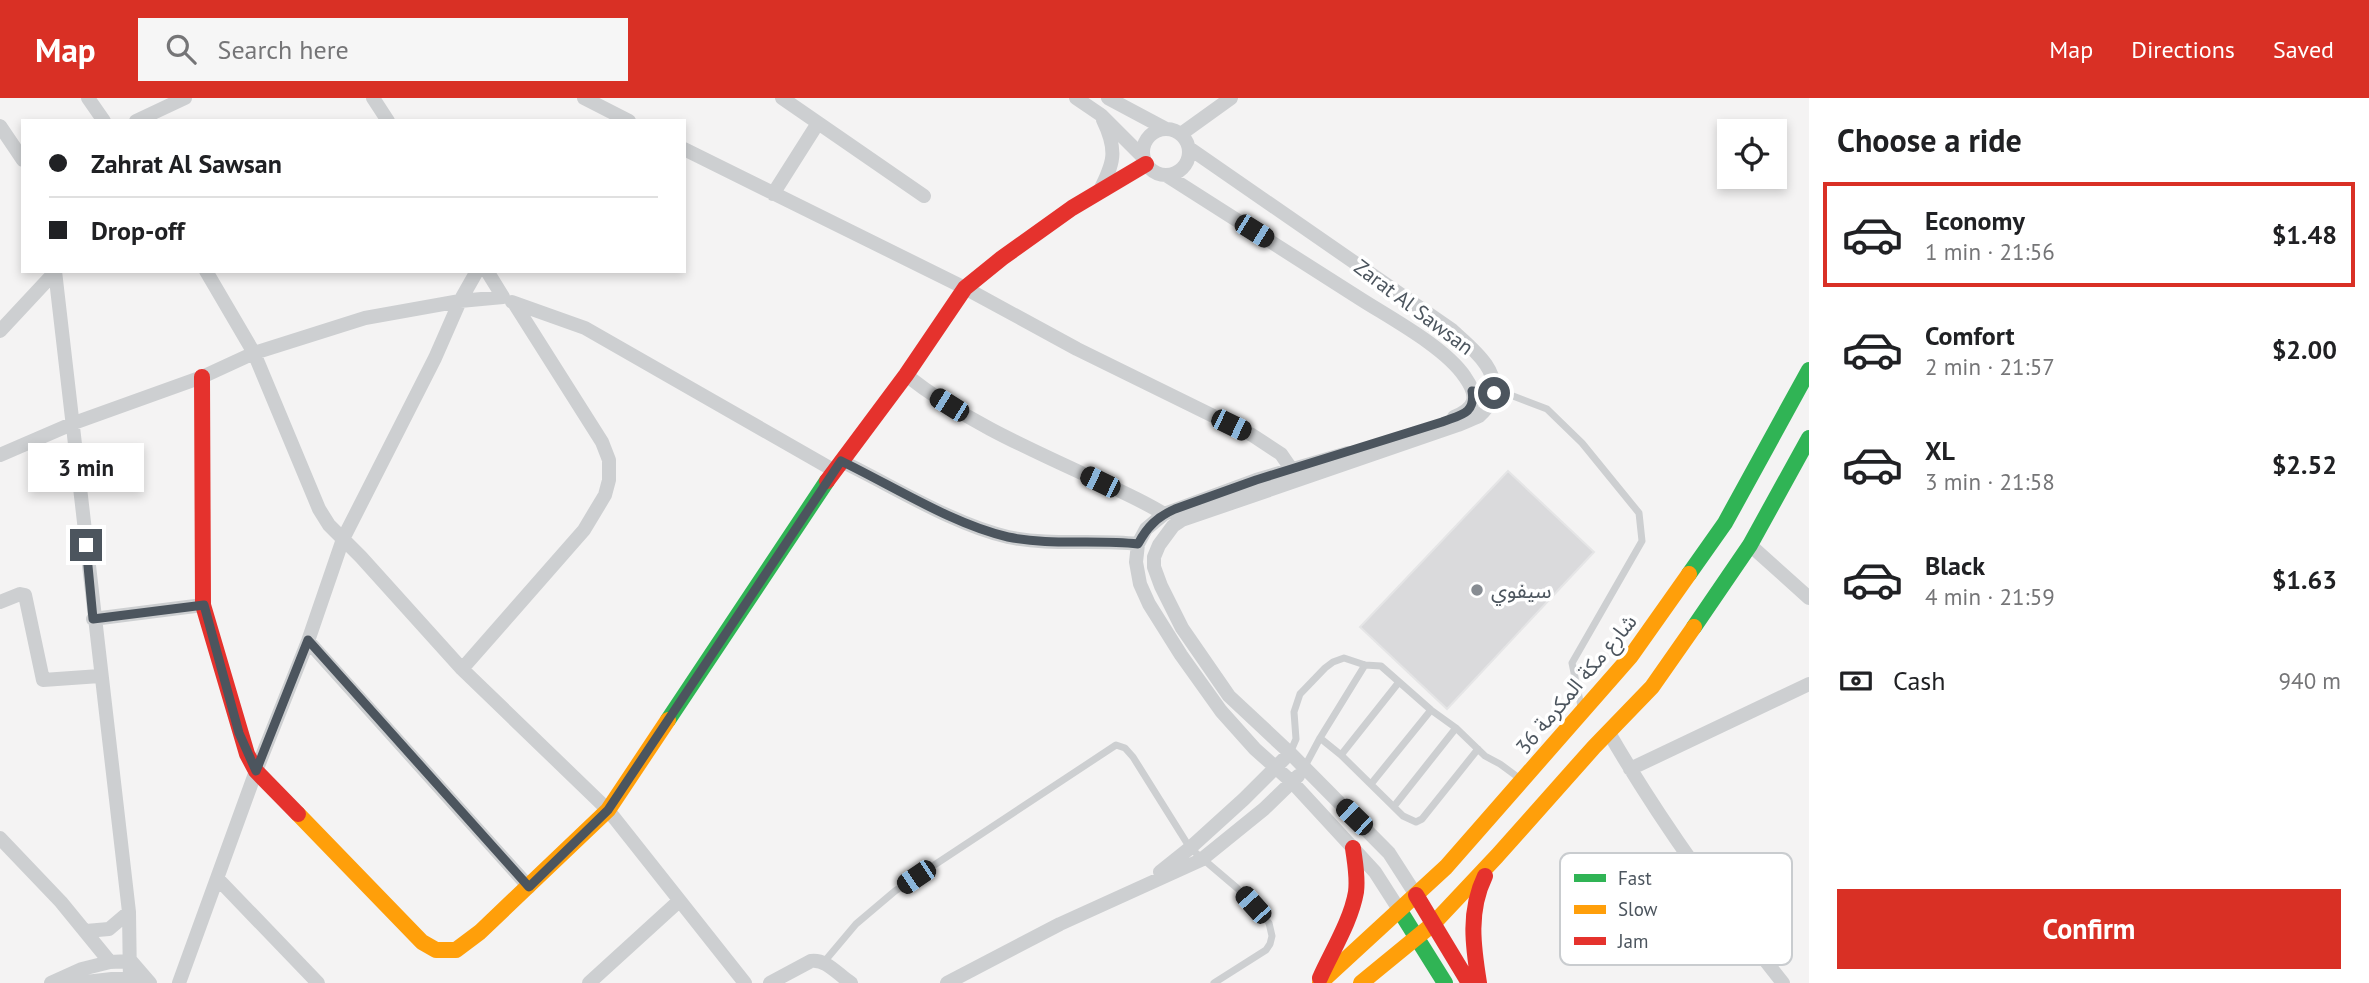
<!DOCTYPE html>
<meta charset="utf-8">
<style>
:root{--surface:#fff;--page:#f6f6f6;--text:#202124;--muted:#757577;--line:#e0e0e0;--accent:#d93025}
body{margin:0;font-family:"PT Sans","Noto Sans Arabic",sans-serif;background:var(--page);color:var(--text);height:100vh;display:flex;flex-direction:column;font-size:26px;white-space:nowrap}
*{box-sizing:border-box;margin:0}
p{font-size:23px;color:var(--muted)}
.icon{flex:none;width:38px;height:38px;fill:none;stroke:currentColor;stroke-width:2;stroke-linecap:round;stroke-linejoin:round}
.map{position:relative;flex:1;overflow:hidden}
.side{display:flex;flex-direction:column;background:var(--surface);width:560px}
.side>*{flex:none}
.top-card{position:absolute;left:21px;top:21px;width:665px;height:154px;border-radius:0px;box-shadow:0 4px 10px #0003;display:grid;align-content:center;height:154px;padding:0 28px;background:var(--surface)}
.fabs{position:absolute;left:1717px;top:21px;display:grid;gap:14px}
.fabs a{display:grid;place-items:center;width:70px;height:70px;border-radius:0px;background:var(--surface);box-shadow:0 4px 10px #0003;font-size:35px}
.end{position:absolute;width:32px;height:32px;margin:-16px;border:9px solid #4c555e;background:#fff;box-shadow:0 0 0 4px #fff}
.from{border-radius:50%}
.bubble{position:absolute;height:49px;border-radius:0px;background:var(--surface);box-shadow:0 4px 10px #0003;font-size:23px;font-weight:800;line-height:49px;text-align:center}
.car{position:absolute;width:21px;height:42px;margin:-21px -10px;border-radius:9px;box-shadow:0 0 5px 2px #0007;background:linear-gradient(#222 24%,#8ab4d8 0 40%,#222 0 76%,#8ab4d8 0 86%,#222 0)}
.top-card b{display:flex;align-items:center;gap:24px;height:66px;font-size:26px}
.top-card b+b{border-top:2px solid var(--line)}
.top-card i{width:18px;height:18px;background:var(--text)}
ul{padding:0;list-style:none}
li{display:flex;align-items:center;gap:21px;height:105px;margin:0 14px 10px;padding:0 14px;border:4px solid transparent;border-radius:0px}
li div{flex:1}
li b{display:block;font-size:26px}
li em{font-style:normal;font-weight:800}
li.on{border-color:var(--accent)}
li>.icon{width:63px;height:63px;stroke-width:1.5}
h2{padding:0 28px;font-size:32px;line-height:84px}
.pay{display:flex;align-items:center;gap:18px;height:77px;padding:0 28px;font-size:26px}
.pay p{margin-inline-start:auto}
.cta{display:flex;gap:14px;margin-top:auto;padding:14px 28px}
.cta a{flex:1;height:80px;border-radius:0px;background:var(--accent);color:#fff;font-size:28px;font-weight:800;line-height:80px;text-align:center}
header{display:flex;align-items:center;gap:42px;box-sizing:border-box;height:98px;padding:0 35px;background:var(--accent);color:#fff}
header strong{font-size:33px}
nav{display:flex;gap:38px;margin-inline-start:auto;font-size:24px}
.search{width:490px;height:63px;background:var(--page);display:flex;align-items:center;gap:18px;box-sizing:border-box;padding:0 24px;border-radius:0px;color:var(--muted);font-size:26px}
main{display:flex;flex:1;min-height:0}
.map>svg:first-child{display:block}
</style>
<header>
<strong>Map</strong>
<div class="search"><svg class="icon" aria-label="search" viewBox="0 0 24 24"><circle cx="10" cy="10" r="6"/><path d="M15 15l6 6"/></svg>Search here</div>
<nav><a>Map</a><a>Directions</a><a>Saved</a></nav>
</header>
<main>
<div class="map">
<svg width="1809" height="885" viewBox="0 0 1809 885">
<rect width="100%" height="100%" fill="#f4f3f3"/>
<path fill="#dadadc" stroke="#e5e5e6" stroke-width="2" d="M1508 373 1594 454 1447 611 1360 529Z"/>
<g fill="none" stroke-linecap="round" stroke-linejoin="round">
<path stroke="#cdcfd1" stroke-width="7" d="M1472 293 1513 298 1547 311 1582 345 1639 415 1642 443 1572 565 1581 608
M1320 640 1341 657 1403 718 1416 724 1422 721 1478 651
M1290 655 1296 641 1294 614 1300 596 1325 570 1333 564 1344 560 1365 567 1381 568 1431 612 1456 630 1485 658 1500 666 1519 680
M1341 657 1399 584
M1304 670 1320 640 1365 567
M1371 686 1431 612
M1395 707 1456 630
M824 864 856 826 895 793 1116 647 1125 650 1133 659 1190 750 1237 790 1269 825 1272 838 1270 846 1266 852 1214 885"/>
<path stroke="#cdcfd1" stroke-width="14" d="M88 0 104 23
M373 0 388 23
M584 0 629 23
M782 0 924 98
M1076 0 1101 17 1143 59
M1108 0 1166 31
M136 23 185 0
M0 28 23 62
M1143 54a23 23 0 1 1 46 0a23 23 0 1 1-46 0Z
M1181 36 1231 0
M1189 50 1452 232C1470 249 1502 272 1492 300 1489 308 1485 313 1479 318 1473 321 1465 324 1458 327L1182 422 1173 428 1159 447 1154 459V469L1161 488 1182 530 1229 598 1290 655 1389 755 1416 797
M684 51 965 190 1077 251 1252 337 1281 356 1292 372 1294 381
M1166 77C1230 118 1295 159 1359 200 1390 220 1445 249 1465 279 1479 299 1476 310 1454 319
M1099 94C1114 65 1118 53 1103 22
M773 96 818 25
M55 173 129 814 130 885
M206 173 254 255 319 411 329 427 361 459 462 571 608 712 745 885
M512 204 585 230 835 373
M0 233 55 174
M906 277C964 323 1034 353 1101 384 1122 394 1143 403 1164 416
M1348 355 1256 382 1164 416 1146 431 1138 446 1136 464 1140 486 1149 506 1181 557 1221 613 1255 651 1293 685 1375 774 1400 813
M0 357 74 325 202 279 254 255 365 220 460 203 477 173
M841 363C893 388 952 426 1008 439 1051 448 1095 441 1138 446
M1750 447 1809 500
M0 504 20 496 25 497 43 582 100 578
M93 521 203 507
M308 543 529 789
M462 571 584 432 605 397 609 382V362L602 344 514 205
M1609 635C1660 723 1720 806 1783 885
M1630 671 1809 586
M0 740 61 804 110 864
M1160 774 1190 750 1244 701 1290 655
M217 780 318 885
M86 833 109 831 129 814
M51 885 82 871 110 864 131 863 150 885
M77 885 112 881H139
M179 885 256 673 308 543 343 441 435 260 460 203 503 199 487 173
M589 885 679 803
M770 885 811 863C827 861 838 877 851 885
M947 885 1060 826 1201 762 1264 711 1298 678"/>
<path stroke="#30b455" stroke-width="16" d="M1689 476 1725 425 1809 272
M1694 529 1750 447 1809 340
M668 622 827 383
M1400 813 1445 885"/>
<path stroke="#ff9f0a" stroke-width="16" d="M298 716 422 844 436 852H456L480 834 608 712 668 622
M1320 885 1446 769 1631 558 1689 476
M1361 885 1433 826 1497 758 1594 649 1652 589 1694 529"/>
<path stroke="#e5322d" stroke-width="16" d="M202 279 203 507 247 656 256 673 298 716
M827 383 906 277 965 190 1002 160 1072 110 1146 66
M1416 797 1469 885
M1320 880C1332 853 1351 823 1356 794 1358 779 1355 765 1353 750
M1479 885C1473 848 1468 813 1485 778"/>
</g>
<g fill="none" stroke-linecap="round" stroke-linejoin="round">
<path stroke="#4c555e" stroke-width="9" d="M86 447 93 521 204 507 239 635 256 673 308 542 529 789 608 712 841 363C893 388 952 426 1008 439 1051 448 1095 441 1138 446 1147 429 1157 419 1175 411L1256 382 1442 324C1460 317 1476 316 1472 293L1494 295"/>
</g>
<circle fill="#878c92" stroke="#fff" stroke-width="2.5" cx="1477" cy="492" r="7"/>
<g text-anchor="middle" dominant-baseline="central" stroke-width="7" stroke-linejoin="round" paint-order="stroke">
<g font-size="21" fill="#4c555e" stroke="#fff">
<text transform="translate(1414 209) rotate(37)">Zarat Al Sawsan</text>
<text transform="translate(1576 586) rotate(-50)">شارع مكة المكرمة 36</text>
</g>
<g font-size="21" fill="#4c555e" stroke="#fff" text-anchor="start">
<text x="1491" y="492">سيفوي</text>
</g>
</g>
<rect x="1560" y="755" width="232" height="112" rx="10" fill="#fff" stroke="#c9cccf" stroke-width="2"/>
<rect x="1574" y="776" width="32" height="8" fill="#30b455"/>
<rect x="1574" y="807" width="32" height="9" fill="#ff9f0a"/>
<rect x="1574" y="839" width="32" height="8" fill="#e5322d"/>
<g font-size="19" fill="#4c555e">
<text x="1618" y="787">Fast</text>
<text x="1618" y="818">Slow</text>
<text x="1618" y="850">Jam</text>
</g>
</svg>
<div class="fabs">
<a><svg class="icon" aria-label="locate" viewBox="0 0 24 24"><circle cx="12" cy="12" r="6"/><path d="M12 2v4M12 18v4M2 12h4M18 12h4"/></svg></a>
</div>
<i class="end from" style="left:1494px;top:295px"></i>
<i class="end" style="left:86px;top:447px"></i>
<div class="bubble" style="left:28px;top:345px;width:116px">3 min</div>
<i class="car" style="left:1254px;top:133px;rotate:122deg"></i>
<i class="car" style="left:949px;top:307px;rotate:302deg"></i>
<i class="car" style="left:1231px;top:327px;rotate:116deg"></i>
<i class="car" style="left:1100px;top:384px;rotate:296deg"></i>
<i class="car" style="left:1354px;top:719px;rotate:314deg"></i>
<i class="car" style="left:916px;top:779px;rotate:236deg"></i>
<i class="car" style="left:1253px;top:807px;rotate:318deg"></i>
<div class="top-card">
<b><i class="from"></i>Zahrat Al Sawsan</b>
<b><i></i>Drop-off</b>
</div>
</div>
<section class="side">
<h2>Choose a ride</h2>
<ul>
<li class="on"><svg class="icon" aria-label="car" viewBox="0 0 24 24"><path d="M5 17H2v-5l4-1 3-4h7l3 4 3 1v5h-3M9 17h6M6 11h13"/><circle cx="7" cy="17" r="2"/><circle cx="17" cy="17" r="2"/></svg><div><b>Economy</b><p>1 min · 21:56</p></div><em>$1.48</em></li>
<li><svg class="icon" aria-label="car" viewBox="0 0 24 24"><path d="M5 17H2v-5l4-1 3-4h7l3 4 3 1v5h-3M9 17h6M6 11h13"/><circle cx="7" cy="17" r="2"/><circle cx="17" cy="17" r="2"/></svg><div><b>Comfort</b><p>2 min · 21:57</p></div><em>$2.00</em></li>
<li><svg class="icon" aria-label="car" viewBox="0 0 24 24"><path d="M5 17H2v-5l4-1 3-4h7l3 4 3 1v5h-3M9 17h6M6 11h13"/><circle cx="7" cy="17" r="2"/><circle cx="17" cy="17" r="2"/></svg><div><b>XL</b><p>3 min · 21:58</p></div><em>$2.52</em></li>
<li><svg class="icon" aria-label="car" viewBox="0 0 24 24"><path d="M5 17H2v-5l4-1 3-4h7l3 4 3 1v5h-3M9 17h6M6 11h13"/><circle cx="7" cy="17" r="2"/><circle cx="17" cy="17" r="2"/></svg><div><b>Black</b><p>4 min · 21:59</p></div><em>$1.63</em></li>
</ul>
<div class="pay"><svg class="icon" aria-label="cash" viewBox="0 0 24 24"><path d="M3 7h18v10H3z"/><circle cx="12" cy="12" r="2"/></svg>Cash<p>940 m</p></div>
<div class="cta"><a>Confirm</a></div>
</section>
</main>
